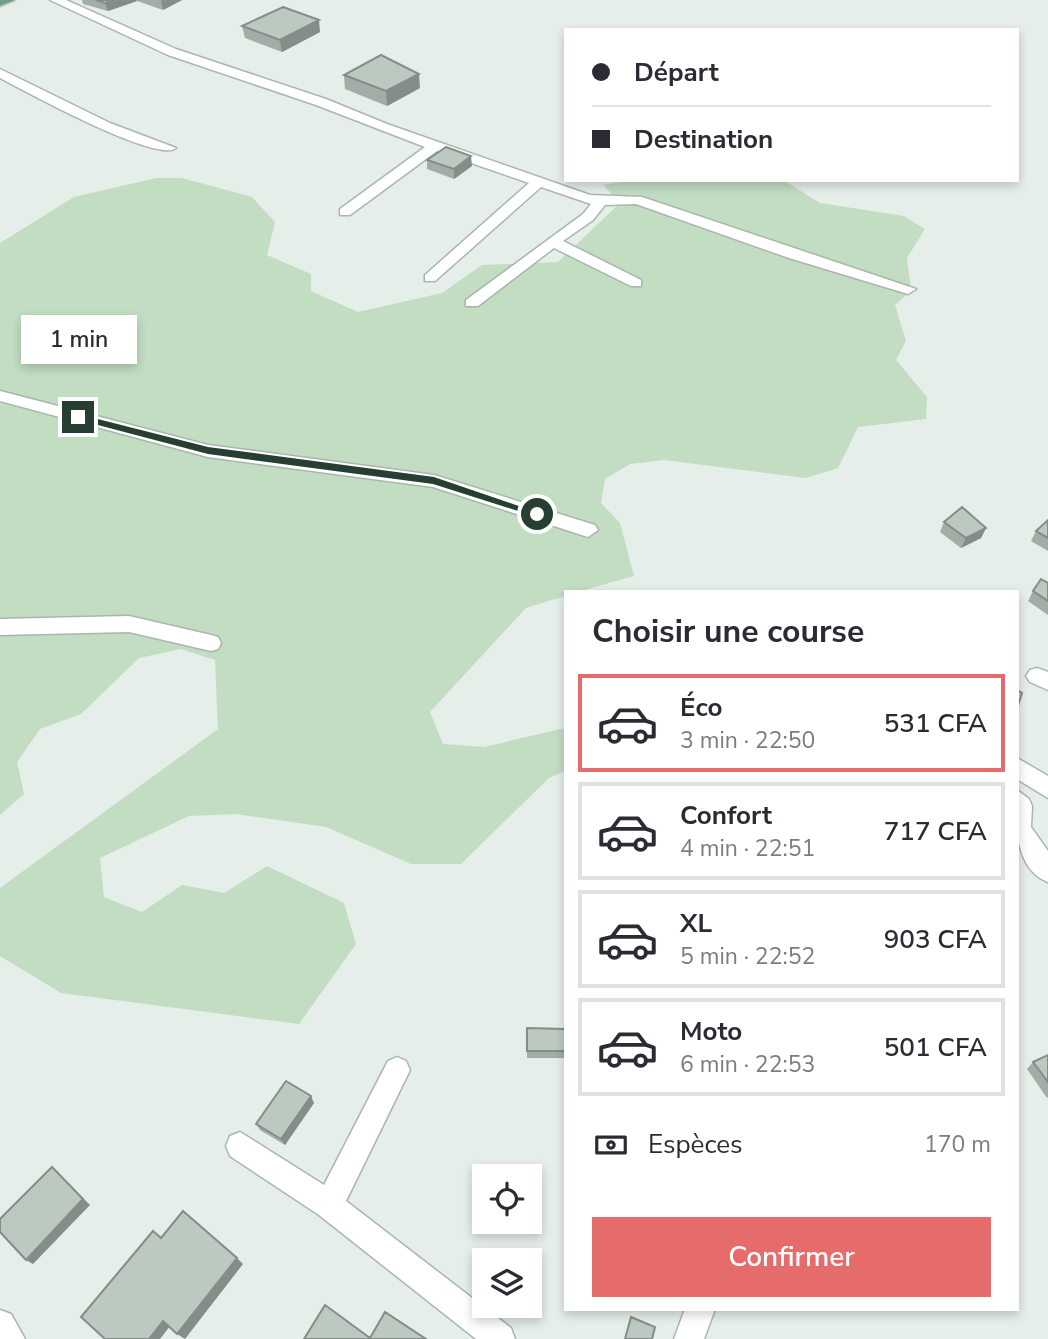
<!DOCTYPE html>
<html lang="fr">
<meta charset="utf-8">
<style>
:root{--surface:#fff;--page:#f2f2f3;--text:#2b2b33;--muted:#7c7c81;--line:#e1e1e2;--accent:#e66c6c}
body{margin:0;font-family:"Nunito Sans",sans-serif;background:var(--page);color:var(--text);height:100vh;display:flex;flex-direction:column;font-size:26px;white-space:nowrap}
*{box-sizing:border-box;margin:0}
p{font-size:23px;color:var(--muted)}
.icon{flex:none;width:38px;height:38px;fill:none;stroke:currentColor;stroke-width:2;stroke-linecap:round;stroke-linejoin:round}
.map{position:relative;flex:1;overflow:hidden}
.panel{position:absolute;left:564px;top:590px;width:455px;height:721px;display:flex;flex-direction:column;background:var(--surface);border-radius:0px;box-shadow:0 4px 10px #0003}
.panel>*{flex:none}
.top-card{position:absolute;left:564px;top:28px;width:455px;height:154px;border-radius:0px;box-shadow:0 4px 10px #0003;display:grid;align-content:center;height:154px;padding:0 28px;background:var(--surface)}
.buttons{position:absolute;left:472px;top:1164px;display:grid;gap:14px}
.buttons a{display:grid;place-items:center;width:70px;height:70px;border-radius:0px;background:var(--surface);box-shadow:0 4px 10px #0003;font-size:35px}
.end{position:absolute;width:32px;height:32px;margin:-16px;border:9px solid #263f32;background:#fff;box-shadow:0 0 0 4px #fff}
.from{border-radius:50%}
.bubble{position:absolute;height:49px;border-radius:0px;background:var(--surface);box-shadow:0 4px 10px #0003;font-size:23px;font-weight:600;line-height:49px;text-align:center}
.top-card b{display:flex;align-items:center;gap:24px;height:66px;font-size:26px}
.top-card b+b{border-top:2px solid var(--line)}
.top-card i{width:18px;height:18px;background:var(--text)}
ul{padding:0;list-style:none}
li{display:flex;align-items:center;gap:21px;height:98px;margin:0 14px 10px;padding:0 14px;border:4px solid var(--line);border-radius:0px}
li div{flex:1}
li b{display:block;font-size:26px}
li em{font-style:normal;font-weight:600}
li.on{border-color:var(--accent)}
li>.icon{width:63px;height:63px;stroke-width:1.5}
h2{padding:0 28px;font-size:32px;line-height:84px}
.pay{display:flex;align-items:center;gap:18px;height:77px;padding:0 28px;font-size:26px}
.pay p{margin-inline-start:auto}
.cta{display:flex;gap:14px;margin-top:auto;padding:14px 28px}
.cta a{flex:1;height:80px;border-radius:0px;background:var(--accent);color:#fff;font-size:28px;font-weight:600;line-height:80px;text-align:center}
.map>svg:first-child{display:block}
</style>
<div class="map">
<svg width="1048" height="1339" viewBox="0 0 1048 1339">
<rect width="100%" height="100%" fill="#e6eee9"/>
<path fill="#c2ddc2" d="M156 178H182L252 197 275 222 267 255 311 274V291L358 312 442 293 482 265 558 262 620 203 603 185 633 180H783L820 203 904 216 925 229 907 258 911 291 895 305 906 341 896 360 927 397 926 419 858 427 838 468 806 478 664 460 630 464 605 479 601 503 620 523 634 576 581 591 565 592V596L526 608 430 712 443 744 484 747 565 728V771L549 778 461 864H411L326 827 236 814 189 816 100 858 104 897 142 912 182 885 224 893 267 866 344 903 356 944 299 1024 61 993 0 956V888L218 729 215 660 181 649 139 658 81 714 40 729 17 762 24 794 0 815V243L74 197Z"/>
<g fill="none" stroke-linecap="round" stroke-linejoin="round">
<defs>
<path id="minor" d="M50 0H66L176 49 326 99 387 124 590 195 642 197 916 289 908 294 789 258 636 204 605 205 593 220 563 241 641 280V286H631L554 248 478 306H466V300L583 214 591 204 541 187 435 281H425V275L529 183 437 151 350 215H340V209L425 147 316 105 168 55Z
M0 69 110 123 176 148C158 164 25 91 0 78Z
M0 391 208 445 434 475 595 525 598 530 588 537 433 487 208 457 0 401Z
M129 616 211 635 218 637 221 643 218 649 211 651 129 632 0 635V619Z
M1037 668 1048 672V690L1030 682 1026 676 1030 670Z
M1017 758 1048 776V798L1017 779Z
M1017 790 1029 799 1032 806 1031 827 1048 851V882C1013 869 1016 820 1017 790Z
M397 1057 406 1061 410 1070 346 1201 511 1328 515 1339H476L319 1215 230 1156 226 1146 230 1136 240 1132 324 1185 388 1061Z
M685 1309H715L704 1339H674Z
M0 1310 11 1314 25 1339H0Z"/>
<path id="major" d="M0 0H15L0 6Z"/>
</defs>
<use href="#minor" stroke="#a9b6ae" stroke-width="3"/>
<use href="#major" stroke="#c2c9c6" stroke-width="3"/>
<use href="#minor" fill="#fff" fill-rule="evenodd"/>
<use href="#major" fill="#6f9f87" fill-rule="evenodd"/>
</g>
<path fill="#a2ada6" d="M82 0H182L163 10 137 1 108 11 83 4Z
M242 26 320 32 282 52 245 38Z
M344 75 420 88 387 106 345 89Z
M427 160 472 166 454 179 427 169Z
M1048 520V551L1031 541 1036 531Z
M944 522 986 528 981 538 961 548 940 532Z
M1048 583V615L1028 601 1033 591Z
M527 1028 565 1029V1058H527Z
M1048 1055V1097L1047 1098 1027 1069 1033 1062Z
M314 1103 285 1145 260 1130 256 1124Z"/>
<path fill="#848d87" d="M113 0H136L137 1 108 11 105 3Z
M163 0H182L163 10 161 1Z
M319 20 320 32 282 52 280 40Z
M419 74 420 88 387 106 386 91Z
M471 156 472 166 454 179V169Z
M986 528 981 538 961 548 966 538Z
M311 1096 314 1103 285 1145 281 1139Z
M52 1167 90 1205 33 1264 26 1260Z
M237 1258 243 1264 185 1339 177 1334Z
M163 1321 170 1326 160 1339H149Z"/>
<path fill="#bcc9c1" stroke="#848d87" stroke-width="2" d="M96 0H113L105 3Z
M283 7 319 20 280 40 242 26Z
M381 55 419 74 386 91 344 75Z
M446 147 471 156 454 169 427 160Z
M962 507 986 528 966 538 944 522Z
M1048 520V538L1036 531Z
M1041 579 1048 583V601L1033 591Z
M1017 690 1022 693 1017 709Z
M527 1028 565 1029V1051H527Z
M1048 1055V1082L1033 1062Z
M286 1081 311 1096 281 1139 256 1124Z
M52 1167 83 1199 26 1260 0 1232V1219Z
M183 1211 237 1258 177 1334 163 1321 149 1339H105L81 1317 153 1231 161 1238Z
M325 1305 370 1338 385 1312 426 1339H304Z
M631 1317 655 1327 652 1339H625Z"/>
<path fill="#263f32" d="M78 414 208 447 434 477 542 514 537 517 433 484 208 454 75 419Z"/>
</svg>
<div class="buttons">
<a><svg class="icon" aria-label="locate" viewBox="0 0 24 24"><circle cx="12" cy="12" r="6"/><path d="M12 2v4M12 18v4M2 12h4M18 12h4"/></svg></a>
<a><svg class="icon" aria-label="layers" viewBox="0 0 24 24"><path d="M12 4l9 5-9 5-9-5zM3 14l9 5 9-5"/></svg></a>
</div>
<i class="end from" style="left:537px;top:514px"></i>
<i class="end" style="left:78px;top:417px"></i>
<div class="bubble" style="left:21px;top:315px;width:116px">1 min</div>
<div class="top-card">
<b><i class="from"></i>Départ</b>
<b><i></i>Destination</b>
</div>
<section class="panel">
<h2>Choisir une course</h2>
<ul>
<li class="on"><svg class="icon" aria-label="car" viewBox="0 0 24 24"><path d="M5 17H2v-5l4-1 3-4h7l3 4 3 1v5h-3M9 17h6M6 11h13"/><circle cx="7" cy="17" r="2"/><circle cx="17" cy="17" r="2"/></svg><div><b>Éco</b><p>3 min · 22:50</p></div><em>531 CFA</em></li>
<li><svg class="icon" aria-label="car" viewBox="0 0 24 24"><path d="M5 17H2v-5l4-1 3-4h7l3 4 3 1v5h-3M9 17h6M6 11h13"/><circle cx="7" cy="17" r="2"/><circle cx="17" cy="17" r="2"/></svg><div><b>Confort</b><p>4 min · 22:51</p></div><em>717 CFA</em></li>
<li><svg class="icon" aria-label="car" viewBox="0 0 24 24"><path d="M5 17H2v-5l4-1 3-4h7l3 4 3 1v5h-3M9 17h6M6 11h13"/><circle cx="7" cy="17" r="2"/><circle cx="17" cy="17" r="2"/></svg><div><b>XL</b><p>5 min · 22:52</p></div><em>903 CFA</em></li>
<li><svg class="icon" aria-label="car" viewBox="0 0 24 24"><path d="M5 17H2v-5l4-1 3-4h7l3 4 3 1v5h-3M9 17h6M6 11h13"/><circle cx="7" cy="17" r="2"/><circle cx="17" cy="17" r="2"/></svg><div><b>Moto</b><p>6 min · 22:53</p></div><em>501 CFA</em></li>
</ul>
<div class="pay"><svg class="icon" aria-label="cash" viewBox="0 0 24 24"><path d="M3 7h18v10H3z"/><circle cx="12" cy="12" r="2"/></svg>Espèces<p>170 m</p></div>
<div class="cta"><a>Confirmer</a></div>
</section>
</div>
